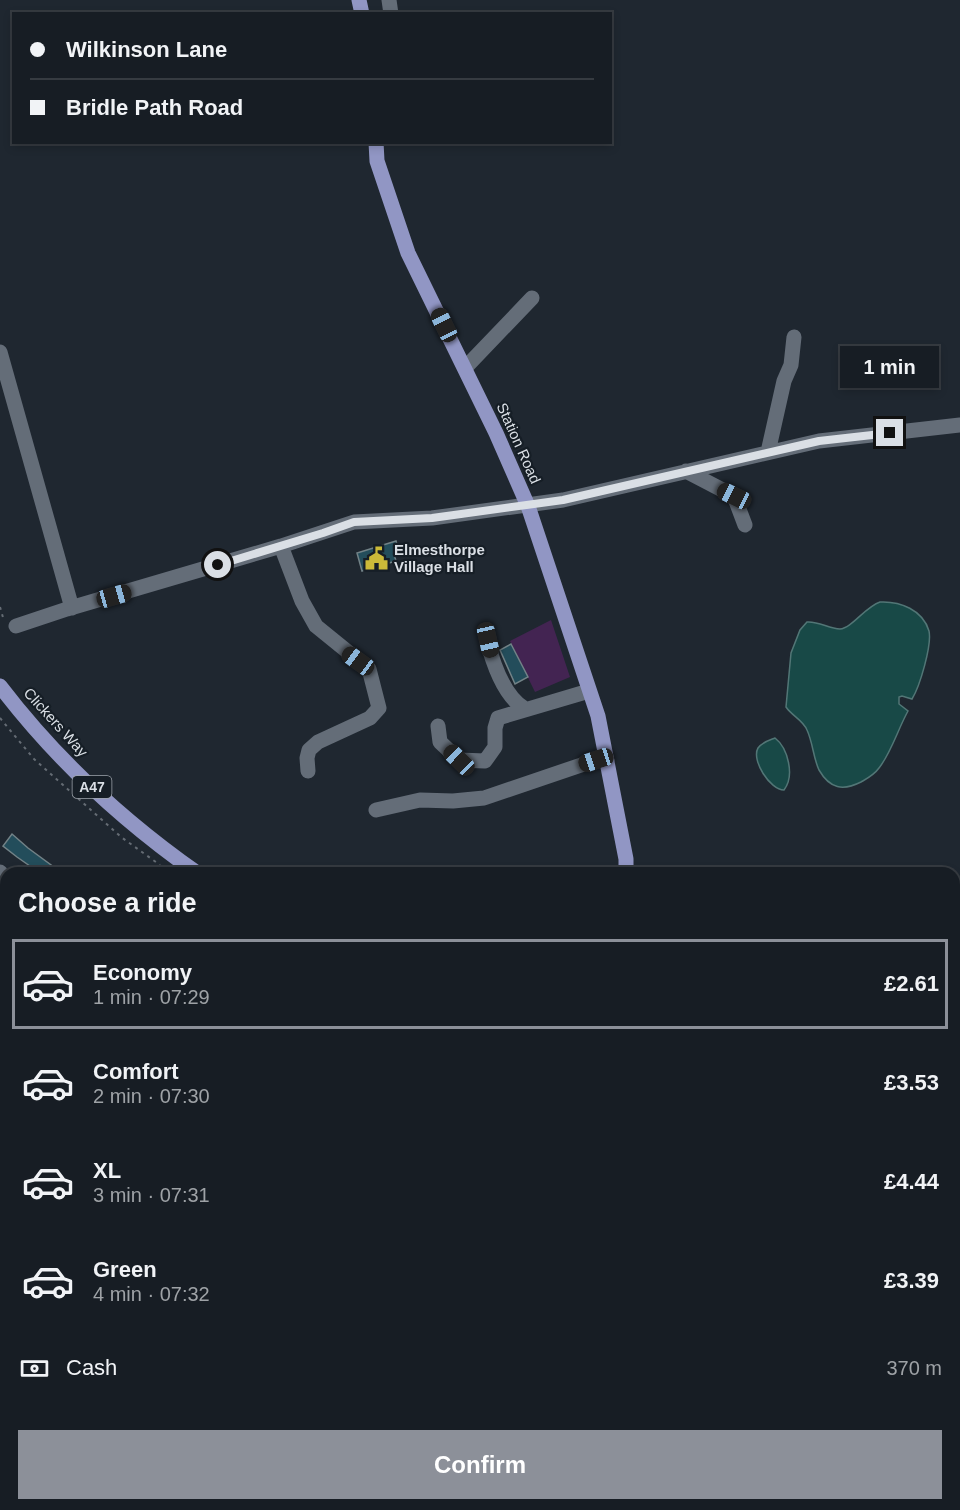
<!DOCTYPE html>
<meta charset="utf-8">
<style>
:root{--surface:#171d24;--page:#20262c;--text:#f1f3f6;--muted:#9ea2a6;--line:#363b41;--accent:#8c9099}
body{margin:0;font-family:Arial,sans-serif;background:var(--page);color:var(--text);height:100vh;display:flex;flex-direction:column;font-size:22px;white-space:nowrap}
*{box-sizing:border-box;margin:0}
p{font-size:20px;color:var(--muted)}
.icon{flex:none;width:33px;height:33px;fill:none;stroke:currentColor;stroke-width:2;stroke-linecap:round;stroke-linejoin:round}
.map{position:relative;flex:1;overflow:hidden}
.side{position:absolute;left:0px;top:867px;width:960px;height:644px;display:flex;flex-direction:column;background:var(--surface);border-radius:18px 18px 0 0;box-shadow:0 3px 9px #0003,0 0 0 2px var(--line)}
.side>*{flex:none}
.top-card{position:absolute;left:12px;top:12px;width:600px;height:132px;border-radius:0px;box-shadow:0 3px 9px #0003,0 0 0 2px var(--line);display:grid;align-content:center;height:132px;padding:0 18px;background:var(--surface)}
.end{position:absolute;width:27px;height:27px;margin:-14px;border:8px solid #dadfe5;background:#111;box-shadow:0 0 0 3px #111}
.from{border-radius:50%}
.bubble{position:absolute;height:42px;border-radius:0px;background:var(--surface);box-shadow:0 3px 9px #0003,0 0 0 2px var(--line);font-size:20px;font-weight:800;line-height:42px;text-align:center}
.car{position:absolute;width:18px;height:36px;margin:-18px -9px;border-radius:8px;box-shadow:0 0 4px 2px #0007;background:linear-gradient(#222 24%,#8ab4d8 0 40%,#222 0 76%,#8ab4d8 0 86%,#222 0)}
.top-card b{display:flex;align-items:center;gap:21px;height:57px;font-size:22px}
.top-card b+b{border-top:2px solid var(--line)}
.top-card i{width:15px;height:15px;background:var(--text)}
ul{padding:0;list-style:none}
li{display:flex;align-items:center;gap:18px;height:90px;margin:0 12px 9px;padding:0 6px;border:3px solid transparent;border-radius:0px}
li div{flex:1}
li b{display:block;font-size:22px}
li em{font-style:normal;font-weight:800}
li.current{border-color:var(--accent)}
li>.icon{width:54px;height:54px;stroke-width:1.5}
h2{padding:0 18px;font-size:27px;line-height:72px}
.pay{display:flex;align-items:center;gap:15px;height:66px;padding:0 18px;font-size:22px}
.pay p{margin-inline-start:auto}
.button{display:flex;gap:12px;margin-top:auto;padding:12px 18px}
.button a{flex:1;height:69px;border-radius:0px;background:var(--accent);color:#fff;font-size:24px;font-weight:800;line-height:69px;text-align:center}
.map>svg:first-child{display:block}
</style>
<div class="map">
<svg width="960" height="1510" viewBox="0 0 960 1510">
<rect width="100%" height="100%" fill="#1f2730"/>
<path fill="#432452" d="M551 620 570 677 535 692 510 641Z
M6 1238V1387L0 1415V1242Z"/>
<path fill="#184947" stroke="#527676" stroke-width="1.5" d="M880 602C900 601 923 610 929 631 932 645 920 686 912 699L902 696 899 697V704L908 711C898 729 891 753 879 768 874 775 868 778 861 782 843 791 830 789 819 770 813 757 813 743 807 730 803 720 792 716 786 707L791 653 800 630 807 622C819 621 829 629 840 629 852 628 865 607 880 602Z
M775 738C788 748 795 776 784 790 770 790 751 760 758 748 762 742 770 740 775 738Z"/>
<path fill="#234d5b" stroke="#728287" stroke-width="1.5" d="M396 541 399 552 394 554 396 561 362 571 357 553Z
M511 644 528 677 515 684 500 650Z
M12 834 28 848 62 873H40L17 857 3 846Z"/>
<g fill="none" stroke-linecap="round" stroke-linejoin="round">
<path stroke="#656c74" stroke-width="2" stroke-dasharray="3 4.5" stroke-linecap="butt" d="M0 607 4 621
M0 718 34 759 121 837 160 865
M0 1250 6 1246
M954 1312 960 1321"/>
<path stroke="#646d78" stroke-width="15" d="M389 0 391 14
M0 352 72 608
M465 368 532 298
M768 452 784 381 791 365 794 337
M686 471 734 496 745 525
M281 546 302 601 316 626 369 669 379 708 370 718 318 742 309 750 307 758 308 771
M16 626 67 609 281 546 354 522 432 518 563 500 819 441 960 425
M487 640C493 664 504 696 525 709
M438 726 440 742 459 760 485 761 495 747V728L498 718 589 691
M376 810 420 800 453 801 484 798 596 760H607
M0 872 6 878
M0 1107 6 1123
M71 1510 73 1504
M242 1510 244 1504
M477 1510 479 1504"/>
<path stroke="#9196c4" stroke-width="15" d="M359 0 362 14
M376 142 377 161 408 253 496 433 528 506 598 716 626 859V873
M0 686C55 758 123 821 197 873
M954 1332 960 1342"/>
</g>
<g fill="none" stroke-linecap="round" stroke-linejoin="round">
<path stroke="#dadfe5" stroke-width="8" d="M218 565 323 533 354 522 432 518 563 500 819 441 890 433"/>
</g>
<defs>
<symbol id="civic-bare" viewBox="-9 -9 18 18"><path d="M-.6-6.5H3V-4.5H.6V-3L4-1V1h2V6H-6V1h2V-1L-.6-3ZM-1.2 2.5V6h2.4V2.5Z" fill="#cbba39" stroke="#161e26" stroke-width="2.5" paint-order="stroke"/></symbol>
</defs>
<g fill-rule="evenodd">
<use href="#civic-bare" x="360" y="542" width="33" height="33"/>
</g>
<g text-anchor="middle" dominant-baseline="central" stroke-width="4.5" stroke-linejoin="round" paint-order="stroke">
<rect fill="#161e26" stroke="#9fa5ac" stroke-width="1.5" x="72.5" y="776" width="39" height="22" rx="4.5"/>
<g font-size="14" font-weight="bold" fill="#dadfe5">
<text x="92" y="787">A47</text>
</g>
<g font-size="15" fill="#dadfe5" stroke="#161e26">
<text transform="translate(519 443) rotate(66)">Station Road</text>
<text transform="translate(56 722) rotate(48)">Clickers Way</text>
</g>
<g font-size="15" font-weight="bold" fill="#dadfe5" stroke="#161e26" text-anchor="start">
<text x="394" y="549">Elmesthorpe<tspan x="394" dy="17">Village Hall</tspan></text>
</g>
</g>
</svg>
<i class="end from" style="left:218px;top:565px"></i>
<i class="end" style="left:890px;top:433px"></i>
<div class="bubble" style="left:840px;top:346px;width:99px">1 min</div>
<i class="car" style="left:444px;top:325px;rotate:334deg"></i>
<i class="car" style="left:734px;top:496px;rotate:296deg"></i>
<i class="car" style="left:114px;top:596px;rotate:74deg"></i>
<i class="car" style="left:488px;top:640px;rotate:167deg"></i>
<i class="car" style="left:358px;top:661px;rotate:306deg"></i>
<i class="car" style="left:459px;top:760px;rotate:314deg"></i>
<i class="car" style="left:596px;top:760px;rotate:252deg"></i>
<div class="top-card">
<b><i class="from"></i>Wilkinson Lane</b>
<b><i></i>Bridle Path Road</b>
</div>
<section class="side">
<h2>Choose a ride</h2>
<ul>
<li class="current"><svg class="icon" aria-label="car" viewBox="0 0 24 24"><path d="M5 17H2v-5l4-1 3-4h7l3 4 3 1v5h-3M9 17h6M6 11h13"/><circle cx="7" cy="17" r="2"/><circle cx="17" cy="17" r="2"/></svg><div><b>Economy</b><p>1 min · 07:29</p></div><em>£2.61</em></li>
<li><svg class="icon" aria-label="car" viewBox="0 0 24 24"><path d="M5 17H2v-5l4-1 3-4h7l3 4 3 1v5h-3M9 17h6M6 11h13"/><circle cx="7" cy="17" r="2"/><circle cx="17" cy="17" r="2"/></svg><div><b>Comfort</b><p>2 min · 07:30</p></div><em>£3.53</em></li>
<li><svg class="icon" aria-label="car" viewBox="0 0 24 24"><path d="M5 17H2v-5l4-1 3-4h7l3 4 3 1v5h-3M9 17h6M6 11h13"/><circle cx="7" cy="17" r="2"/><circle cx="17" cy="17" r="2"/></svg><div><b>XL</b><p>3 min · 07:31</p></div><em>£4.44</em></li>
<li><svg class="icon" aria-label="car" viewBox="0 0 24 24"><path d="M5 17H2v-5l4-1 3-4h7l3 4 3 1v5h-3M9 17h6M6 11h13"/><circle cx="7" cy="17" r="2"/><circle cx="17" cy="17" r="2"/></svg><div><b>Green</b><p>4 min · 07:32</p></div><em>£3.39</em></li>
</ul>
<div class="pay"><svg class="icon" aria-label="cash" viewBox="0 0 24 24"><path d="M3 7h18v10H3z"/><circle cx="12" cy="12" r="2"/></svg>Cash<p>370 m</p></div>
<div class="button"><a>Confirm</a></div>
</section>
</div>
